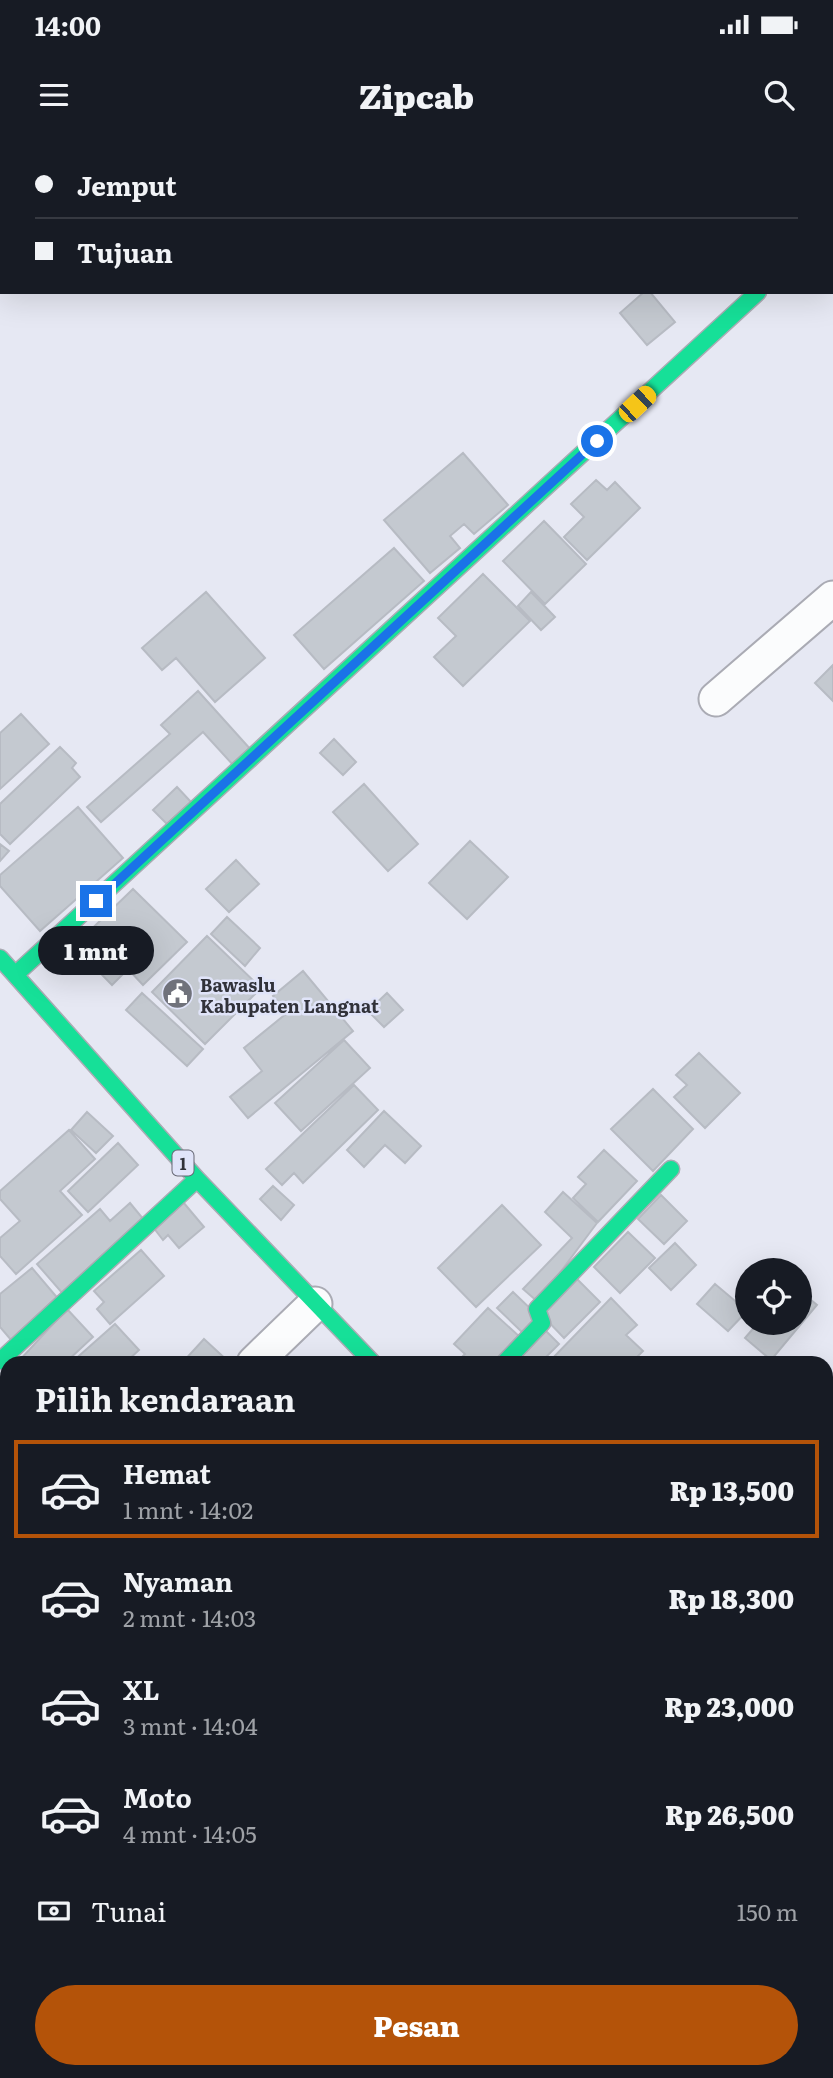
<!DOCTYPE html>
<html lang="id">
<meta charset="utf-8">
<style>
:root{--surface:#171b24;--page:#242831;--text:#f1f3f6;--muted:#9ea1a6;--line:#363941;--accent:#b45309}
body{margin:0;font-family:Literata,serif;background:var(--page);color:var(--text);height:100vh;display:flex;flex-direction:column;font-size:26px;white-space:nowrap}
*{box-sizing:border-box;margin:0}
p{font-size:23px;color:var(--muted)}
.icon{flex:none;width:38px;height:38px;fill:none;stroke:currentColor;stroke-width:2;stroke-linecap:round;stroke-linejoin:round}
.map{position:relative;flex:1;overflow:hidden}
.side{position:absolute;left:0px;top:1216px;width:833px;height:723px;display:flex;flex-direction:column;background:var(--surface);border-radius:21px 21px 0 0;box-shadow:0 7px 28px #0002}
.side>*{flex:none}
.banner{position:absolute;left:0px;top:0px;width:833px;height:154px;box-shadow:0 7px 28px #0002;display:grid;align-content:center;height:154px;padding:0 35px;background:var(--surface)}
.controls{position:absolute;left:735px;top:1118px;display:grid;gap:14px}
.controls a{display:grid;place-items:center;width:77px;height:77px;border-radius:50%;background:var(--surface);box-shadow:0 7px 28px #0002;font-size:35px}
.end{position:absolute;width:32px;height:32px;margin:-16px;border:9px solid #1a73e8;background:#fff;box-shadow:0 0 0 4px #fff}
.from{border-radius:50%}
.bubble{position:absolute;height:49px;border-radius:24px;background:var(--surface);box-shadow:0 7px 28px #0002;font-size:23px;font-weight:800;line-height:49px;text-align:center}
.car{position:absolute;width:21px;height:42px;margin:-21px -10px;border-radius:9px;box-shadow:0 0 5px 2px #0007;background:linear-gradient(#f5c518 24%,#345 0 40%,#f5c518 0 76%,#345 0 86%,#f5c518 0)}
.banner b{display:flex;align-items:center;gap:24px;height:66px;font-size:26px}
.banner b+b{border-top:2px solid var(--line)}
.banner i{width:18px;height:18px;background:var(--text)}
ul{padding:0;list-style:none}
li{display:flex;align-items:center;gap:21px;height:98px;margin:0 14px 10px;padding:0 21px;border:4px solid transparent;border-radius:0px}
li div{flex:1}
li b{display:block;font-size:26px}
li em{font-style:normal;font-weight:800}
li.active{border-color:var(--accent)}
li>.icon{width:63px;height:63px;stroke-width:1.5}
h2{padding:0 35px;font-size:32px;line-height:84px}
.pay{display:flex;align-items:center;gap:18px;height:77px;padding:0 35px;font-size:26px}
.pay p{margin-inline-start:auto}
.cta{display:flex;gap:14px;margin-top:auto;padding:14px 35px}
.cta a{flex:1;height:80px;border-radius:42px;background:var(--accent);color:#fff;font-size:28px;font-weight:800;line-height:80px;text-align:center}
.status{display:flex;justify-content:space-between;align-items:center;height:49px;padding:0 35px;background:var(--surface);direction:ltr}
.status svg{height:19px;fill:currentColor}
header{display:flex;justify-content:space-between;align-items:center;height:91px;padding:0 35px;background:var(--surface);font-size:32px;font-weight:800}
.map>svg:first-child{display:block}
</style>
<div class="status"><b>14:00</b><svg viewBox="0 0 49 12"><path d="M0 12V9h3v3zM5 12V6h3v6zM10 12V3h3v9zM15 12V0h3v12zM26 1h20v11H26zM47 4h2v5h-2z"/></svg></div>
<header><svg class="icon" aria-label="menu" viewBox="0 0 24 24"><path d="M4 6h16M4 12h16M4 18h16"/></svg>Zipcab<svg class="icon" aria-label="search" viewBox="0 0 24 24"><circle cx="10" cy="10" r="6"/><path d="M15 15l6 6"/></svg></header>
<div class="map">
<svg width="833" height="1938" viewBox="0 0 833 1938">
<rect width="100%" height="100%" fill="#e6e8f3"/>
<path fill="#c4c9d0" stroke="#b7bbc3" stroke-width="2" d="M605 0H641L603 2Z
M665 0H727L663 2Z
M644 152H650L675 182 647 205 620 173Z
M463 313 508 365 474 394 464 384 450 396 460 408 430 433 384 380Z
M596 340 607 350 615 342 640 368 587 420 564 397 584 377 571 364Z
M544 381 586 424 545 464 503 421Z
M394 408 424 441 324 529 294 495Z
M483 434 530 481 463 546 434 517 456 496 438 478Z
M206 452 265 518 215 562 176 518 162 530 142 508Z
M531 452 555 477 541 490 518 466Z
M833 525V561L815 543Z
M198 551 252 611 234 626 203 592 101 682 87 667 170 594 161 585Z
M21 574 49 604 0 649V593Z
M334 599 356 622 343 635 320 613Z
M60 607 76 623 72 628 80 637 10 704 0 694V664Z
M364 644 418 704 388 731 333 672Z
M177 647 191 662 167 684 153 670Z
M78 667 123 718 40 791 0 746V735Z
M470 701 508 737 467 779 429 743Z
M0 704 9 711 0 721Z
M236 720 259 744 229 772 206 749Z
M133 749 187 802 143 845 128 829 112 845 74 806Z
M227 777 260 808 245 826 211 794Z
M207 796 261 848 205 904 152 852Z
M303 831 353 891 248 978 230 957 262 931 244 908 287 873 273 856Z
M142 853 203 909 187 926 126 870Z
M387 853 403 870 384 887 368 871Z
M344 900 370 928 301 991 275 963Z
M699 913 740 953 705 988 674 957 687 945 676 935Z
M354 945 378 970 303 1043 294 1033 282 1045 266 1029Z
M653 949 693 989 653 1031 611 989Z
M384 971 421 1006 405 1023 385 1005 364 1027 347 1010Z
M87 972 113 996 96 1013 71 990Z
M69 990 95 1019 60 1051 82 1075 16 1134 0 1116V1098L20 1081 0 1059V1051Z
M118 1003 138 1025 88 1072 68 1051Z
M604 1010 637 1041 598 1082 573 1058 586 1044 578 1037Z
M273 1046 294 1065 281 1080 260 1059Z
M563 1052 597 1083 538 1162 523 1149 572 1098 545 1072Z
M661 1055 687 1081 664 1104 638 1079Z
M183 1062 204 1087 179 1108 168 1095 163 1100 153 1087Z
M130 1063 144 1080 64 1155 37 1124 100 1069 110 1081Z
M502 1065 541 1105 476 1167 438 1128Z
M628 1092 655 1118 620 1153 594 1127Z
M675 1103 696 1125 671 1150 649 1128Z
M141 1110 164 1136 110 1184 97 1169 104 1162 94 1151Z
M32 1128 60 1161 12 1201 0 1187V1154Z
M577 1139 600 1162 564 1198 541 1174Z
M715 1144 747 1171 728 1191 697 1164Z
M800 1151 817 1165 771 1220 745 1198 758 1183H800Z
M513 1152 538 1176 522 1192 497 1168Z
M611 1158 637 1185 626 1195 643 1211 631 1223H548Z
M488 1168 521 1198 497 1223H456L465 1214 454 1204Z
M67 1169 93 1197 65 1223H17Z
M115 1184 139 1210 125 1223H71Z
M544 1189 559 1204 540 1223H510Z
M204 1199 230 1223H182Z
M833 1410V1500L827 1506 826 1417Z
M7 1623V1687L0 1694V1629Z
M826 1763 833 1770V1809L826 1816Z
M833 1869V1895L826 1888V1876Z
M1 1885 7 1892V1932H35L29 1938H0Z
M826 1902 833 1909V1938H782L788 1932H826Z
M58 1932H115L107 1938H63Z
M126 1932H150L155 1938H119Z
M156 1932H192L185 1938H161Z
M195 1932H201L207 1938H188Z
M204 1932H222L215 1938H209Z
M226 1932H258L264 1938H220Z
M263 1932H311L304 1938H269Z
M378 1932H416L409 1938H382Z
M420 1932H443L448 1938H413Z
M450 1932H490L482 1938H455Z
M494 1932H555L548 1938H488Z
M567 1932H595L600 1938H560Z
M623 1932H631L636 1938H616Z
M706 1932H750L744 1938H700Z"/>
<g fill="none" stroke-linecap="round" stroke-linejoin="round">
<defs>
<path id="lane" d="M0 1713 7 1706"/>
<path id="street" d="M772 0 773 2
M831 64 833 66
M716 559 833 458
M254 1223 315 1164
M826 1526 833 1519
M38 1938 43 1934 50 1935 51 1938
M115 1938 122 1932
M335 1938 342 1932
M687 1938 693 1932"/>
<path id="fast" d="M0 818 197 1039 373 1223
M16 834 758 152
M0 1221 197 1039
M504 1223 542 1183 537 1169 671 1029
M826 1692 833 1699"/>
</defs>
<use href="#lane" stroke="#aaabb4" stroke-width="21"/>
<use href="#street" stroke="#aaabb4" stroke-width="37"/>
<use href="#fast" stroke="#aaabb4" stroke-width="19"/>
<use href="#lane" stroke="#fbfcfd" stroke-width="18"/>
<use href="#street" stroke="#fbfcfd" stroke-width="33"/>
<use href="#fast" stroke="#16e098" stroke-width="16"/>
</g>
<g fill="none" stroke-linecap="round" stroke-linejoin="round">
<path stroke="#1a73e8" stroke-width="9" d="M96 761 597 301"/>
</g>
<defs>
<symbol id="civic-disc" viewBox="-11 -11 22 22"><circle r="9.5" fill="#70727b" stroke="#e0e4f9"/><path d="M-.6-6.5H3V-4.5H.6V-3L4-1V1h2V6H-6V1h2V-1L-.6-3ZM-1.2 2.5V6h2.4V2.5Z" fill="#fff"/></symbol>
</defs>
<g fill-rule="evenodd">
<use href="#civic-disc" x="160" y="836" width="35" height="35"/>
</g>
<g text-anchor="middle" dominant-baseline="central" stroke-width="5" stroke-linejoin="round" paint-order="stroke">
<rect fill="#e0e4f9" stroke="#666773" stroke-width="2" x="172.5" y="1010.5" width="21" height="25" rx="5"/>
<g font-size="16" font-weight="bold" fill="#31323a">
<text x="183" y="1023">1</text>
</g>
<g font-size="18" font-weight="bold" fill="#31323a" stroke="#e0e4f9" text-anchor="start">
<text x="200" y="844">Bawaslu<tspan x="200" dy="21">Kabupaten Langnat</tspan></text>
</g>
</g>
</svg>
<div class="controls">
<a><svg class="icon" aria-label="locate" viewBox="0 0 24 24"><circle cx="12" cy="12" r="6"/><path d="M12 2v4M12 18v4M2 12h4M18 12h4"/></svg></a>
</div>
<i class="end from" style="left:597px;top:301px"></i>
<i class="end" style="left:96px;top:761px"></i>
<div class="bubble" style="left:38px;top:786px;width:116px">1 mnt</div>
<i class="car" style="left:637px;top:264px;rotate:47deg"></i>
<div class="banner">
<b><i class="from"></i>Jemput</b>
<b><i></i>Tujuan</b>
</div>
<section class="side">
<h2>Pilih kendaraan</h2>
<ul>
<li class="active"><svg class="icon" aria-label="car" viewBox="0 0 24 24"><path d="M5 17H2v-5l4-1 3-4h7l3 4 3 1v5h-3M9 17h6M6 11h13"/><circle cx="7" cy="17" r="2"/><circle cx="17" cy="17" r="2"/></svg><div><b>Hemat</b><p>1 mnt · 14:02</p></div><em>Rp 13,500</em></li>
<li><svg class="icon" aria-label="car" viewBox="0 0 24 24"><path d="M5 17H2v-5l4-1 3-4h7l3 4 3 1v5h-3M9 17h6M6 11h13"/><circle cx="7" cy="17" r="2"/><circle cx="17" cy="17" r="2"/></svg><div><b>Nyaman</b><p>2 mnt · 14:03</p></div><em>Rp 18,300</em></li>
<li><svg class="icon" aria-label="car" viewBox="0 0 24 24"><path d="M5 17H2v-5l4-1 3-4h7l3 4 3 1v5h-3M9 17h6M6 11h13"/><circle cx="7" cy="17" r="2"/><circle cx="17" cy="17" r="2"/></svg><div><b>XL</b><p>3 mnt · 14:04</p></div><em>Rp 23,000</em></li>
<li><svg class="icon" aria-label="car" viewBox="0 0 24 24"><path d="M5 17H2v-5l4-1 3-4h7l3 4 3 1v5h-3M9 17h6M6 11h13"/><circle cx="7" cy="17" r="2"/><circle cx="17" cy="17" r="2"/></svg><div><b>Moto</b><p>4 mnt · 14:05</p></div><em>Rp 26,500</em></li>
</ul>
<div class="pay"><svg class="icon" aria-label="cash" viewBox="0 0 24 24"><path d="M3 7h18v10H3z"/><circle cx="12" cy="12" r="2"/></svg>Tunai<p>150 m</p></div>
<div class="cta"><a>Pesan</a></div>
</section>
</div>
